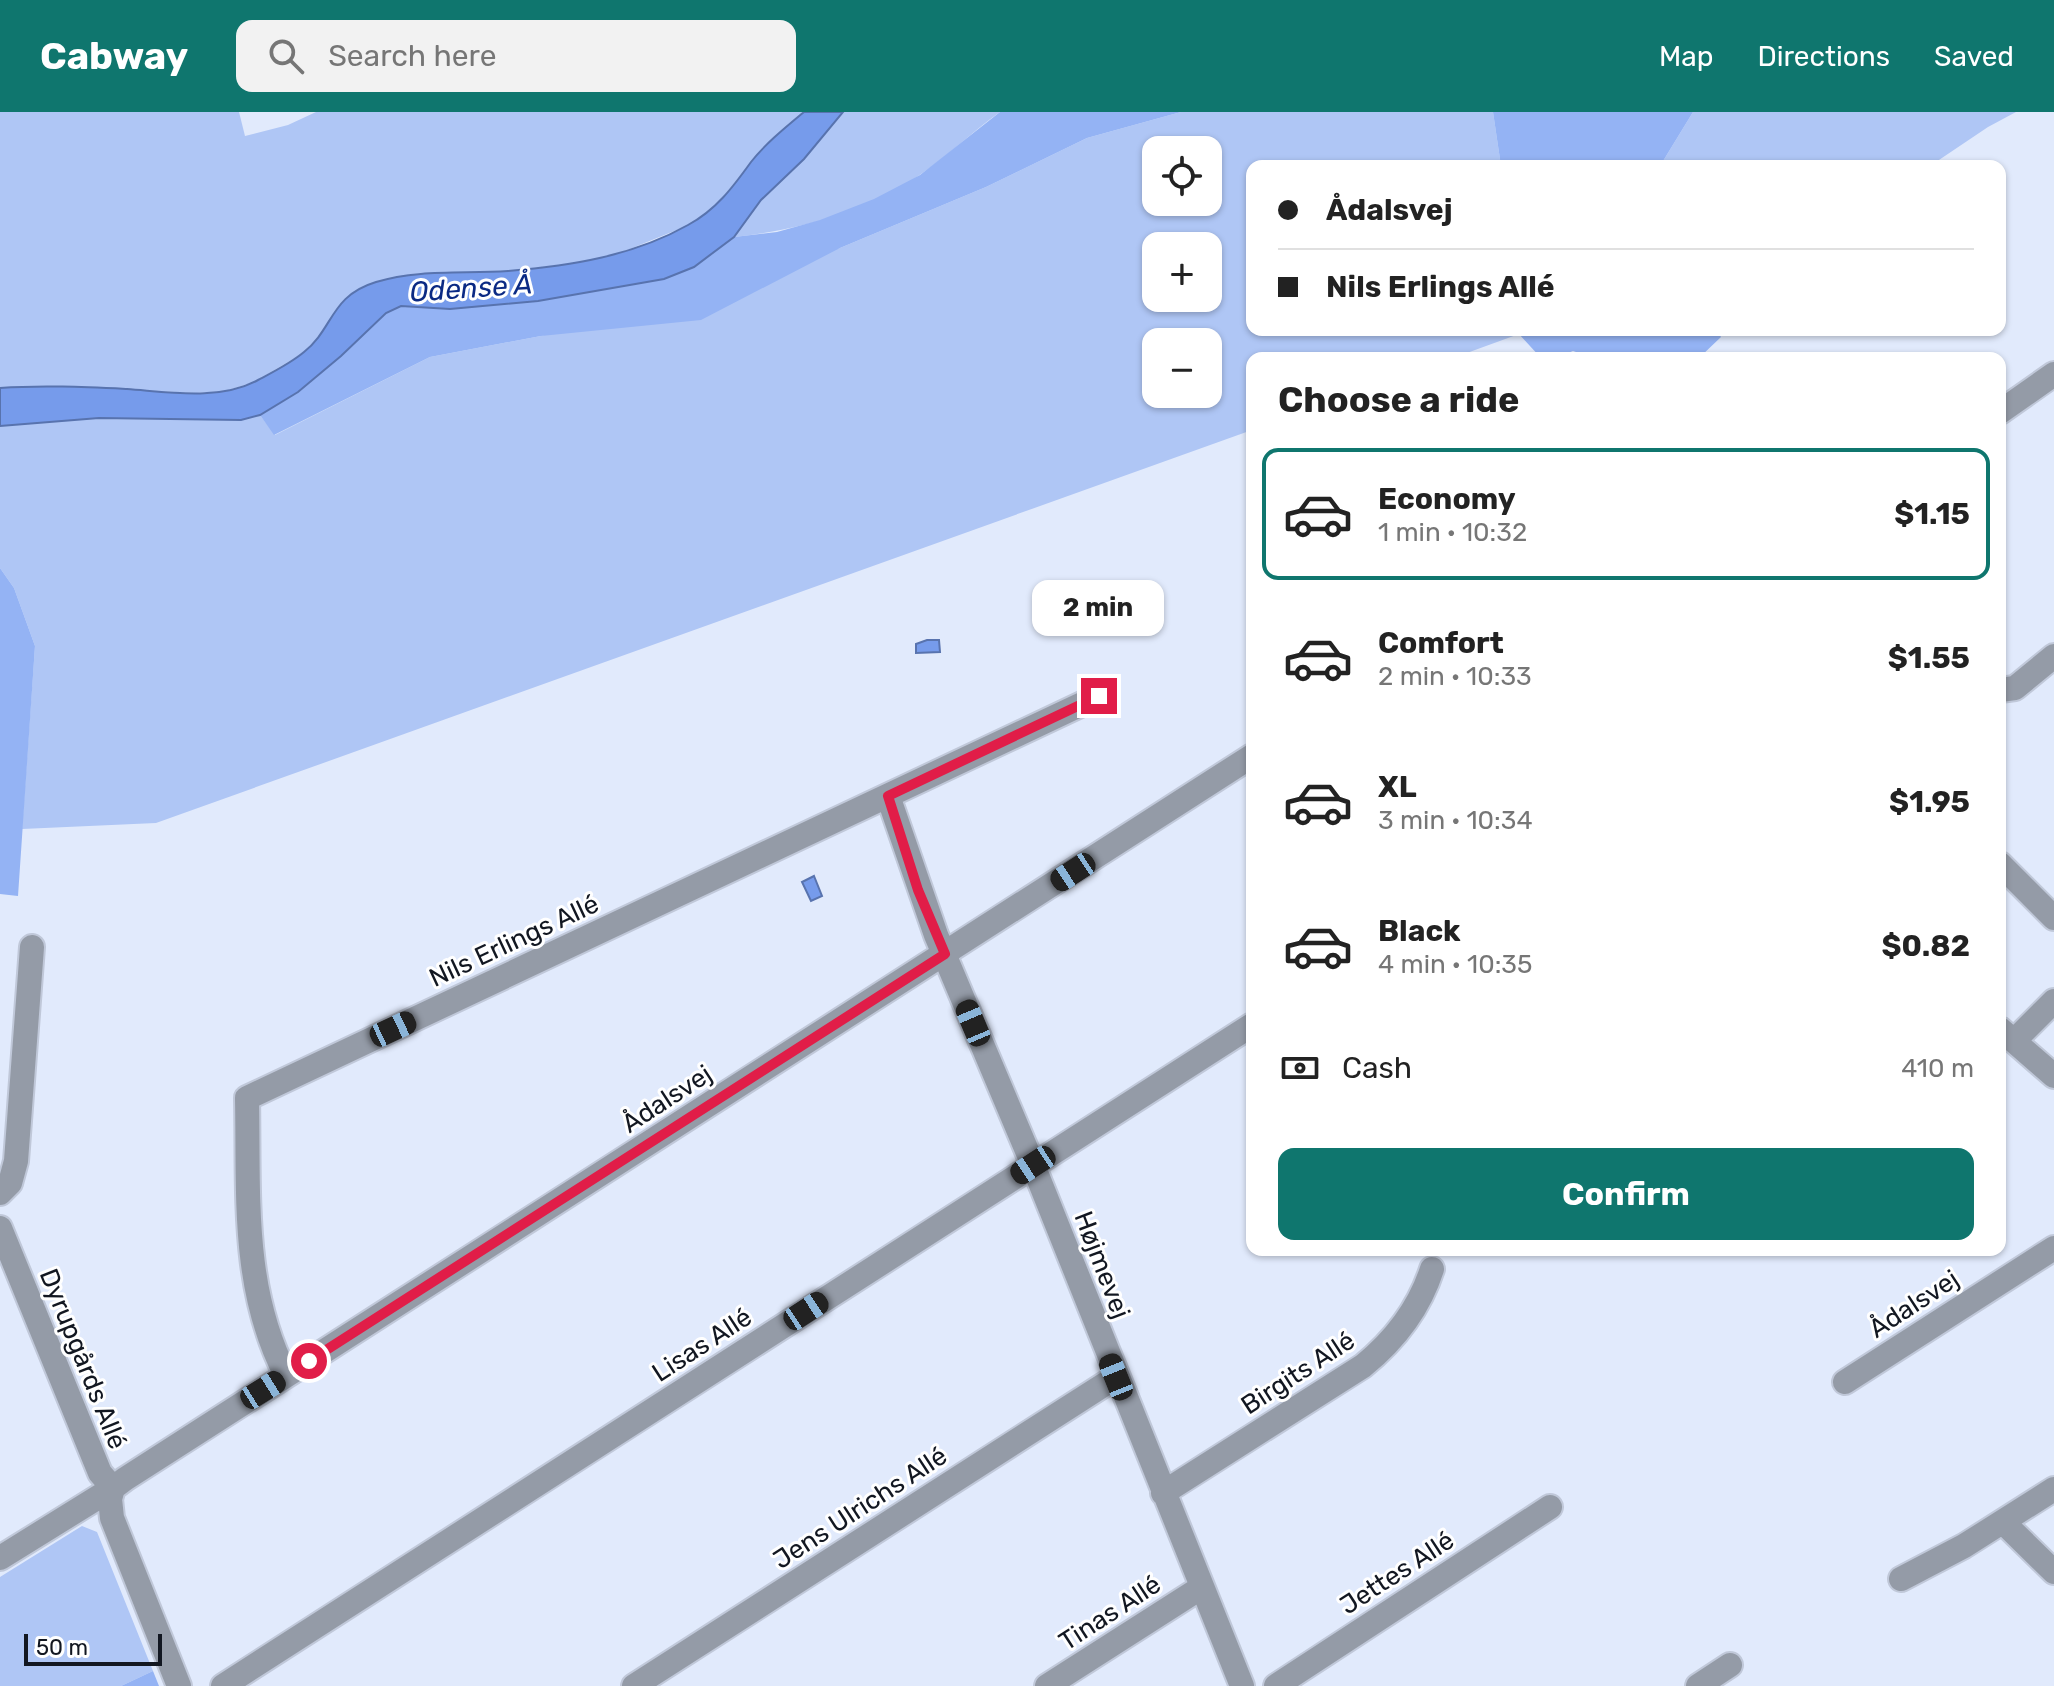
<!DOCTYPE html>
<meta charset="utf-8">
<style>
:root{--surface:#fff;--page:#f2f2f2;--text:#222;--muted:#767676;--line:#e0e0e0;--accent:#0f766e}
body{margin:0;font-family:Rubik,sans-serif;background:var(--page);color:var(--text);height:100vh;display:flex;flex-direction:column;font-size:30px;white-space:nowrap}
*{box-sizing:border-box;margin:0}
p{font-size:26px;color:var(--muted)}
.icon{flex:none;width:44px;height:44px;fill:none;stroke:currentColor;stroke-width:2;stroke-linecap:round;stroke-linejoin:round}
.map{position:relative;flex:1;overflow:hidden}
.drawer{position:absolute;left:1246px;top:240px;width:760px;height:904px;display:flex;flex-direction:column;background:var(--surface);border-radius:16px;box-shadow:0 2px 6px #0004}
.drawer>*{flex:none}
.guide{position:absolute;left:1246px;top:48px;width:760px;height:176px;border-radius:16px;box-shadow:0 2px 6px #0004;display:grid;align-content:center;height:176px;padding:0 32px;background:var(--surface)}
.controls{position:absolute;left:1142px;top:24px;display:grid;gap:16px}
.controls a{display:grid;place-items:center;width:80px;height:80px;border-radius:16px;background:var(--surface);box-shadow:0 2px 6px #0004;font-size:40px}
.scale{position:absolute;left:24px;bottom:20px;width:138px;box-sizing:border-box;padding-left:8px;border:4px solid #121721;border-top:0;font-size:22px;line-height:28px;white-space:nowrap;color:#121721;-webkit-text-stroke:6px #fff;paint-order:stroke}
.end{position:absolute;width:36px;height:36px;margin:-18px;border:10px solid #e11d48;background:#fff;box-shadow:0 0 0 4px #fff}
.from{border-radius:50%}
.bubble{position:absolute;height:56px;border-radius:16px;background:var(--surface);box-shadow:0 2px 6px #0004;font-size:26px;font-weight:700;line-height:56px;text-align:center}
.car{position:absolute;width:24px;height:48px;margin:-24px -12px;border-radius:10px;box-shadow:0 0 6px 2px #0007;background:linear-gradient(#222 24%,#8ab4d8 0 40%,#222 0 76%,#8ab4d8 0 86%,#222 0)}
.guide b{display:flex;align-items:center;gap:28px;height:76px;font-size:30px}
.guide b+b{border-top:2px solid var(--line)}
.guide i{width:20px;height:20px;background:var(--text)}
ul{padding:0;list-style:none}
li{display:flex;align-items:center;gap:24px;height:132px;margin:0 16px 12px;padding:0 16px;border:4px solid transparent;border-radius:16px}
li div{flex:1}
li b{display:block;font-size:30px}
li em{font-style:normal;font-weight:700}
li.active{border-color:var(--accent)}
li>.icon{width:72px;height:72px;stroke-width:1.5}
h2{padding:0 32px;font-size:36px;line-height:96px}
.pay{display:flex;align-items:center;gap:20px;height:88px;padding:0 32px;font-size:30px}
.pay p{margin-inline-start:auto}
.button{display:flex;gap:16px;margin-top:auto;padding:16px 32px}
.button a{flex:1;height:92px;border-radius:16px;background:var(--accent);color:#fff;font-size:32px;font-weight:700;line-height:92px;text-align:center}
header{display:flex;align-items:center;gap:48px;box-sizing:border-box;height:112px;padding:0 40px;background:var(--accent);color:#fff}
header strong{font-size:38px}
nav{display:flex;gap:44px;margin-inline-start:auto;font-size:28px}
.search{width:560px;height:72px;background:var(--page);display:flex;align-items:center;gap:20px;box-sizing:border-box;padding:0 28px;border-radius:16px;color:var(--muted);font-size:30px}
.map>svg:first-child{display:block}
</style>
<header>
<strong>Cabway</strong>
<div class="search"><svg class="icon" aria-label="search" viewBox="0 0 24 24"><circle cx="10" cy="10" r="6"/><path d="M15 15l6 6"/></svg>Search here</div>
<nav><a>Map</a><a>Directions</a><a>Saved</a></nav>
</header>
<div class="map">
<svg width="2054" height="1574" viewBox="0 0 2054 1574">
<rect width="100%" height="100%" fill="#e1eafc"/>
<path fill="#afc6f5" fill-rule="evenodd" d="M0 0H239L245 24 288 13 316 0H804L752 49 717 93 689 113 615 143 576 151 507 159 412 162 376 170 360 176 305 240 254 270 225 279 196 281 57 274 0 276Z
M843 0H1000C973 19 949 43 921 62 868 100 798 118 734 125L760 88 804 47Z
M1181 0H1493L1501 54H1252V218H1519V222L1453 246H1252V318L156 711 22 717 35 534 14 476 0 456V314L99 306 241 308 260 303 275 323 430 245 541 224 840 136 986 75 1087 26ZM1156 38H1208V90H1156ZM1156 134H1208V186H1156ZM1156 230H1208V282H1156Z
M1693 0H2016L1988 15 1930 54H1660Z
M82 1414 97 1420 153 1559 121 1574H0V1465Z"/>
<path fill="#94b3f4" d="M1000 0H1181L1087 26 986 75 840 136 701 208 541 224 430 245 274 323 260 303 298 280 386 201 401 194 450 197 538 189 694 155 734 125 777 120 820 108 874 87 920 63Z
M1493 0H1693L1660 54H1501Z
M1519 218H1717L1721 225 1699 246H1594L1573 239 1555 246H1541L1519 222Z
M0 456 14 476 35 534 18 784 0 782Z
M153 1559 159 1574H121Z"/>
<path fill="#769beb" stroke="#5873ae" stroke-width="2" d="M804 0H843L804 47 761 88 734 125 694 155 664 167 538 189 450 197 401 194 386 201 341 244 298 280 260 303 241 308 99 306 0 314V276C42 273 84 275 127 277 169 280 219 289 258 268 273 260 291 251 304 240 334 216 330 184 376 170 418 157 464 162 508 159 570 154 633 144 688 113 716 98 733 75 751 50 765 32 786 15 804 0Z
M927 528H939L940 540 916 541V532Z
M814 764 822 784 811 789 802 770Z"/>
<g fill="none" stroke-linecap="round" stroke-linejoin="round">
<defs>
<path id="minor" d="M2000 300 2054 262
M2000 578 2015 576 2054 544
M888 684 936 823 1033 1053 1242 1574
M2000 752 2054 806
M2000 917 2054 964
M2014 929 2054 889
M0 1081 10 1071 16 1049 32 835
M0 1116 100 1361 113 1376
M286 1263C241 1176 249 1081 247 986L1099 584
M1845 1270 2054 1136
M113 1376 110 1387 112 1406 179 1574
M1163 1381 1363 1254C1395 1228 1419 1197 1432 1157
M2003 1410 2054 1460
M0 1446 113 1376 125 1367 1252 644
M1901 1467 1964 1434 2054 1377
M223 1574 1252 913
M634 1574 1116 1265
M1047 1574 1202 1475
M1276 1574 1550 1395
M1698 1574 1730 1553"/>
</defs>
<use href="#minor" stroke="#c0c8d9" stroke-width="28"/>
<use href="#minor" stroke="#949ba7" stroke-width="24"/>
</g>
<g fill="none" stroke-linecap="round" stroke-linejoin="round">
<path stroke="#e11d48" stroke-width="10" d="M309 1249 945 842 918 778 888 684 1099 584"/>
</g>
<g text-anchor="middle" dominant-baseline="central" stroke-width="6" stroke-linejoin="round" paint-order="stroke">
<g font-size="26" fill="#121721" stroke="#fff">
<text transform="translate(514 829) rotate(-25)">Nils Erlings Allé</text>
<text transform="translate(667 987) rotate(-33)">Ådalsvej</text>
<text transform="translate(1102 1153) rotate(69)">Højmevej</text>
<text transform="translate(1914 1192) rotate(-33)">Ådalsvej</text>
<text transform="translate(702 1233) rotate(-33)">Lisas Allé</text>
<text transform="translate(83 1247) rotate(68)">Dyrupgårds Allé</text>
<text transform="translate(1298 1261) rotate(-33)">Birgits Allé</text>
<text transform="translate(860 1396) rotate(-33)">Jens Ulrichs Allé</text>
<text transform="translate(1397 1461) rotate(-33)">Jettes Allé</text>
<text transform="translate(1110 1501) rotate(-33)">Tinas Allé</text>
</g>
<g font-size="28" font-style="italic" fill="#0b2a84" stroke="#fff">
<text transform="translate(471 176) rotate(-4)">Odense Å</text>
</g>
</g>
</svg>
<div class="controls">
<a><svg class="icon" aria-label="locate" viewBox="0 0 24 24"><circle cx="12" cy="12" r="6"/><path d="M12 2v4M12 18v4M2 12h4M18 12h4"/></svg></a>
<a>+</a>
<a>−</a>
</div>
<div class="scale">50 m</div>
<i class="end from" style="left:309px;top:1249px"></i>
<i class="end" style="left:1099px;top:584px"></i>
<div class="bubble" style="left:1032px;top:468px;width:132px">2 min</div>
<i class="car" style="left:1073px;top:760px;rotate:237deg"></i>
<i class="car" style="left:973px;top:911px;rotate:337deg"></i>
<i class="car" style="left:393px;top:917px;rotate:65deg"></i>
<i class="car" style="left:1033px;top:1053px;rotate:237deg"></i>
<i class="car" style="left:806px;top:1199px;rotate:57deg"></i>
<i class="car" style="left:1116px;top:1265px;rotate:338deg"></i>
<i class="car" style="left:263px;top:1278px;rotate:58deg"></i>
<div class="guide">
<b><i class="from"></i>Ådalsvej</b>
<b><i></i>Nils Erlings Allé</b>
</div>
<section class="drawer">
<h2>Choose a ride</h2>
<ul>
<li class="active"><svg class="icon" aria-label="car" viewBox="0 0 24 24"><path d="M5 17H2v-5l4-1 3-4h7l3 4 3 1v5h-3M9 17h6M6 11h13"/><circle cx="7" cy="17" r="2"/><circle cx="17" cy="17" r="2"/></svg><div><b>Economy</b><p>1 min · 10:32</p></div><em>$1.15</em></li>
<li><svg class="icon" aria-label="car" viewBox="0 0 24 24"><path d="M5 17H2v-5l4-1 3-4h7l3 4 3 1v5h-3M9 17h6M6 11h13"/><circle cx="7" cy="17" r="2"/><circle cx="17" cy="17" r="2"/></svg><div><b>Comfort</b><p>2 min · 10:33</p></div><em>$1.55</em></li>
<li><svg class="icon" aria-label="car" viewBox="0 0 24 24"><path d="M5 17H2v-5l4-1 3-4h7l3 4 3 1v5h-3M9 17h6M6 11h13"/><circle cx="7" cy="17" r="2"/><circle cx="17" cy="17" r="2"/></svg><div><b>XL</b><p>3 min · 10:34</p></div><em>$1.95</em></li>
<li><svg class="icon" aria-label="car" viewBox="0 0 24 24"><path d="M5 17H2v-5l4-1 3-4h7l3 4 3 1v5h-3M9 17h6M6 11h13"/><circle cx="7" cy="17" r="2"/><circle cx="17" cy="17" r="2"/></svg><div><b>Black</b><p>4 min · 10:35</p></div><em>$0.82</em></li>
</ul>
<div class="pay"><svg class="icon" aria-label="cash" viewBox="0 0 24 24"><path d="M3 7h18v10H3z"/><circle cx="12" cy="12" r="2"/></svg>Cash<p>410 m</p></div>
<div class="button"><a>Confirm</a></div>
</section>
</div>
